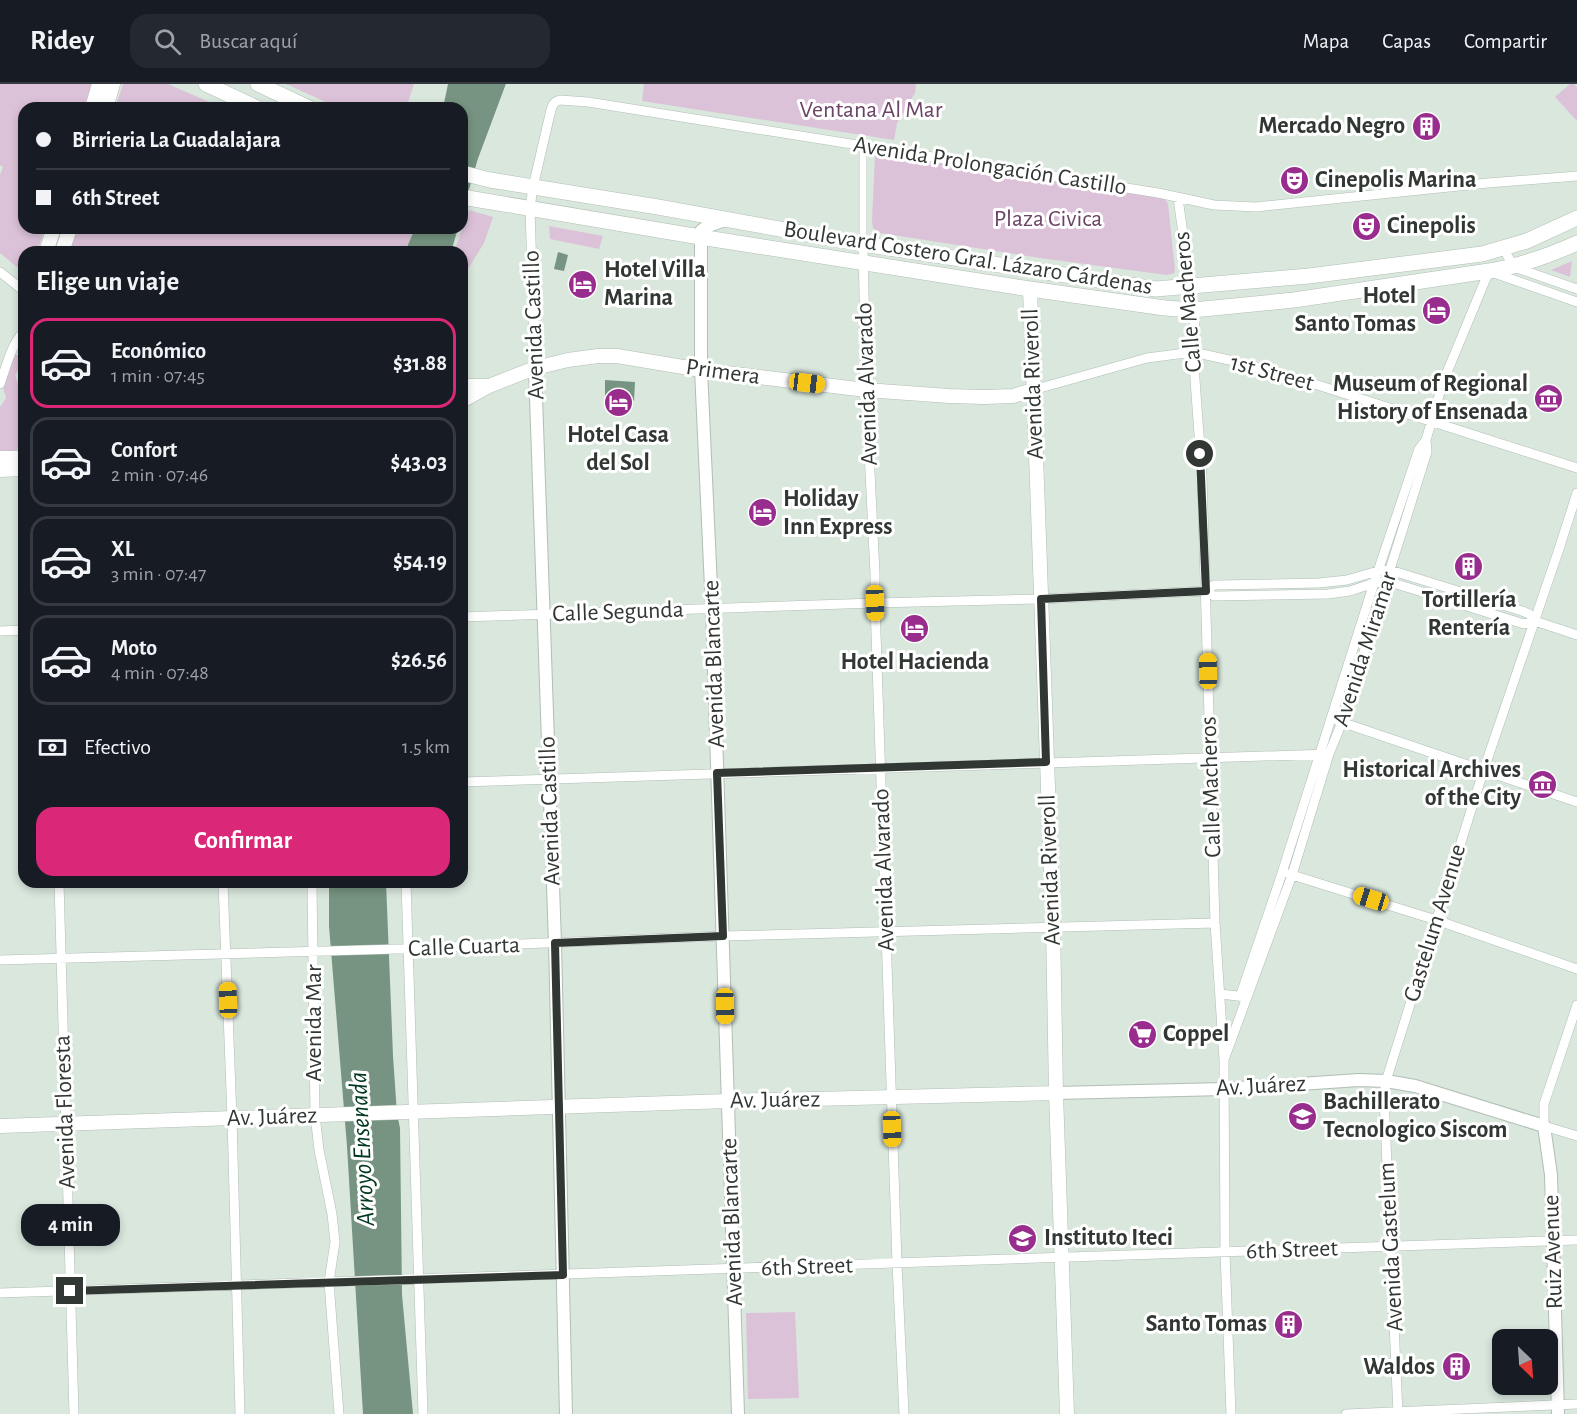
<!DOCTYPE html>
<html lang="es">
<meta charset="utf-8">
<style>
:root{--surface:#171b24;--page:#242831;--text:#f1f3f6;--muted:#9ea1a6;--line:#363941;--accent:#db2777}
body{margin:0;font-family:"Alegreya Sans",sans-serif;background:var(--page);color:var(--text);height:100vh;display:flex;flex-direction:column;font-size:22px;white-space:nowrap}
*{box-sizing:border-box;margin:0}
p{font-size:20px;color:var(--muted)}
.icon{flex:none;width:33px;height:33px;fill:none;stroke:currentColor;stroke-width:2;stroke-linecap:round;stroke-linejoin:round}
.map{position:relative;flex:1;overflow:hidden}
.sheet{position:absolute;left:18px;top:162px;width:450px;height:642px;display:flex;flex-direction:column;background:var(--surface);border-radius:18px;box-shadow:0 3px 9px #0003}
.sheet>*{flex:none}
.top-card{position:absolute;left:18px;top:18px;width:450px;height:132px;border-radius:18px;box-shadow:0 3px 9px #0003;display:grid;align-content:center;height:132px;padding:0 18px;background:var(--surface)}
.needle{width:39px;rotate:155deg}
.buttons{position:absolute;left:1492px;top:1245px;display:grid;gap:12px}
.buttons a{display:grid;place-items:center;width:66px;height:66px;border-radius:12px;background:var(--surface);box-shadow:0 3px 9px #0003;font-size:30px}
.end{position:absolute;width:27px;height:27px;margin:-14px;border:8px solid #313733;background:#fff;box-shadow:0 0 0 3px #fff}
.from{border-radius:50%}
.bubble{position:absolute;height:42px;border-radius:18px;background:var(--surface);box-shadow:0 3px 9px #0003;font-size:20px;font-weight:600;line-height:42px;text-align:center}
.car{position:absolute;width:18px;height:36px;margin:-18px -9px;border-radius:8px;box-shadow:0 0 4px 2px #0007;background:linear-gradient(#f5c518 24%,#345 0 40%,#f5c518 0 76%,#345 0 86%,#f5c518 0)}
.top-card b{display:flex;align-items:center;gap:21px;height:57px;font-size:22px}
.top-card b+b{border-top:2px solid var(--line)}
.top-card i{width:15px;height:15px;background:var(--text)}
ul{padding:0;list-style:none}
li{display:flex;align-items:center;gap:18px;height:90px;margin:0 12px 9px;padding:0 6px;border:3px solid var(--line);border-radius:18px}
li div{flex:1}
li b{display:block;font-size:22px}
li em{font-style:normal;font-weight:600}
li.current{border-color:var(--accent)}
li>.icon{width:54px;height:54px;stroke-width:1.5}
h2{padding:0 18px;font-size:27px;line-height:72px}
.pay{display:flex;align-items:center;gap:15px;height:66px;padding:0 18px;font-size:22px}
.pay p{margin-inline-start:auto}
.primary-button{display:flex;gap:12px;margin-top:auto;padding:12px 18px}
.primary-button a{flex:1;height:69px;border-radius:18px;background:var(--accent);color:#fff;font-size:24px;font-weight:600;line-height:69px;text-align:center}
header{display:flex;align-items:center;gap:36px;box-sizing:border-box;height:84px;padding:0 30px;background:var(--surface);border-bottom:2px solid var(--line)}
header strong{font-size:28px}
nav{display:flex;gap:33px;margin-inline-start:auto;font-size:21px}
.search{width:420px;height:54px;background:var(--page);display:flex;align-items:center;gap:15px;box-sizing:border-box;padding:0 21px;border-radius:18px;color:var(--muted);font-size:22px}
.map>svg:first-child{display:block}
</style>
<header>
<strong>Ridey</strong>
<div class="search"><svg class="icon" aria-label="search" viewBox="0 0 24 24"><circle cx="10" cy="10" r="6"/><path d="M15 15l6 6"/></svg>Buscar aquí</div>
<nav><a>Mapa</a><a>Capas</a><a>Compartir</a></nav>
</header>
<div class="map">
<svg width="1577" height="1330" viewBox="0 0 1577 1330">
<rect width="100%" height="100%" fill="#d9e7dd"/>
<path fill="#dcc2d8" d="M0 0H92L84 24H24V144H45L37 168H24V189L0 169V91L3 83 0 81Z
M123 0H168L223 24H115Z
M286 0H414L406 24H339Z
M644 0H916L915 9 897 39 894 56 642 17Z
M1570 0H1574L1577 3V37L1555 13Z
M875 70 1158 111 1165 115 1168 120 1175 186 1174 189 1167 191 1040 174 880 149 873 144 872 136Z
M469 126 493 133 484 159 462 195V168H454Z
M549 142 603 152 599 165 550 155Z
M75 144H415L405 168H67Z
M1572 177 1570 193 1551 186Z
M14 270 20 272 22 281 15 291 18 300 24 308 23 362C15 367 9 369 0 366V323L6 314 3 303Z
M795 1228 799 1314 748 1315 746 1229Z"/>
<path fill="#769481" d="M448 0H506L478 75 462 129V24H443Z
M415 144H458L451 168H405Z
M558 168 568 171 564 187 554 185Z
M605 296 635 298 634 317H605Z
M329 798H386L393 972 397 1030 400 1044 402 1211 413 1330H363L347 1062 329 842Z"/>
<path fill="#d9e7dd" d="M506 0 509 1 481 75 465 130 462 132 478 75Z"/>
<g fill="none" stroke-linecap="round" stroke-linejoin="round">
<defs>
<path id="pedestrian" d="M863 62V160"/>
<path id="minor" d="M1178 114 1195 235 1193 268 1202 392 1215 839 1224 976 1225 1168 1231 1330
M863 160 866 306 875 490V519L897 1179 904 1330
M1503 164 1514 183 1577 205
M0 188 24 207
M1491 188 1577 218
M535 284 530 124 533 103 550 30C552 23 552 18 560 16L588 18 1158 109 1214 121 1256 123 1488 99 1577 92
M0 300C6 283 11 261 24 247
M1033 306 1147 274 1193 268 1229 276 1299 295 1577 384
M1206 507 1214 512 1328 510 1350 507 1374 499 1387 497 1524 540 1535 537
M462 533 875 519 1041 515 1206 507 1214 501H1218L1319 499 1347 496 1378 487 1390 486 1522 527 1529 530 1535 537 1577 551
M0 547 24 546
M1338 637 1577 718
M462 698 1329 670
M1289 790 1436 836 1577 885
M59 798 74 1330
M223 798 232 1034 240 1330
M312 798 315 1031 319 1066 332 1130 335 1158 329 1198 339 1330
M406 798 423 1330
M0 876 398 865 723 852 1215 839
M1220 910 1246 913
M1240 913 1282 789 1374 499 1419 365 1426 356 1443 298 1489 187
M1577 921 1544 1020V1042L1577 1052
M1225 973 1292 791 1329 670 1342 638 1427 368 1426 356
M0 1209 1577 1156
M1346 1330 1577 1320
M1398 1330 1384 1013 1386 997 1484 685 1558 468 1577 409"/>
<path id="tertiary" d="M725 136 708 142 701 147V286L712 525 738 1330
M535 284 555 859 566 1330
M1056 1009 1224 1005 1359 996 1386 997 1415 1002 1544 1042 1551 1091 1558 1330"/>
<path id="secondary" d="M92 24 99 0
M106 24 113 0
M46 168 54 144
M62 168 70 144
M1030 205 1053 842 1056 1009 1067 1330
M462 305 469 302H486
M462 317 489 302 535 284 568 276 598 272H617L701 286 866 306 949 312 984 313 1013 312 1033 306
M0 374H24
M0 386 24 385
M0 1042 728 1017 1056 1009"/>
<path id="trunk" d="M206 0 257 24
M258 0 309 24
M462 89 490 96 658 123 863 160 1156 205 1309 192 1482 170 1527 157 1577 134
M462 113 700 153 1030 205 1165 224 1193 226 1294 216 1489 187C1520 182 1548 172 1577 159"/>
</defs>
<use href="#pedestrian" stroke="#b1beb5" stroke-width="8"/>
<use href="#minor" stroke="#b1beb5" stroke-width="10"/>
<use href="#tertiary" stroke="#b1beb5" stroke-width="14"/>
<use href="#secondary" stroke="#b1beb5" stroke-width="15"/>
<use href="#trunk" stroke="#b1beb5" stroke-width="16"/>
<use href="#pedestrian" stroke="#fff" stroke-width="7"/>
<use href="#minor" stroke="#fff" stroke-width="9"/>
<use href="#tertiary" stroke="#fff" stroke-width="12"/>
<use href="#secondary" stroke="#fff" stroke-width="14"/>
<use href="#trunk" stroke="#fff" stroke-width="15"/>
</g>
<g fill="none" stroke-linecap="round" stroke-linejoin="round">
<path stroke="#313733" stroke-width="8" d="M70 1207 563 1191 555 859 723 852 717 689 1046 678 1041 515 1206 507 1200 370"/>
</g>
<defs>
<symbol id="building-disc" viewBox="-11 -11 22 22"><circle r="9.5" fill="#982d8e" stroke="#fff"/><path d="M-4-6H4V6H1V3H-1V6H-4ZM-2.5-4.3h1.7v1.8h-1.7ZM.8-4.3h1.7v1.8H.8ZM-2.5-1h1.7V.8h-1.7ZM.8-1h1.7V.8H.8Z" fill="#fff"/></symbol>
<symbol id="theatre-disc" viewBox="-11 -11 22 22"><circle r="9.5" fill="#982d8e" stroke="#fff"/><path d="M-5-5.5Q0-4 5-5.5V0Q5 5 0 6Q-5 5-5 0ZM-3.3-2.5H-1v1.5H-3.3ZM1-2.5H3.3v1.5H1ZM-2.8 1Q0 5.5 2.8 1Z" fill="#fff"/></symbol>
<symbol id="hotel-disc" viewBox="-11 -11 22 22"><circle r="9.5" fill="#982d8e" stroke="#fff"/><path d="M-6-4.5h1.5V1H6V5H4.5V3h-9V5H-6ZM-4 0a1.8 1.8 0 1 1 3.6 0ZM.5 0V-2.5h3Q6-2.5 6 0Z" fill="#fff"/></symbol>
<symbol id="museum-disc" viewBox="-11 -11 22 22"><circle r="9.5" fill="#982d8e" stroke="#fff"/><path d="M0-6L6-3V-2H-6V-3ZM-5-1h2V3h-2ZM-1-1h2V3h-2ZM3-1h2V3H3ZM-6 4H6V6H-6Z" fill="#fff"/></symbol>
<symbol id="supermarket-disc" viewBox="-11 -11 22 22"><circle r="9.5" fill="#982d8e" stroke="#fff"/><path d="M-6-5.5h2.5l.6 2H6L4.5 2H-2.5L-4.4-4H-6ZM-1.5 3.2a1.3 1.3 0 1 0 .1 0ZM3 3.2a1.3 1.3 0 1 0 .1 0Z" fill="#fff"/></symbol>
<symbol id="university-disc" viewBox="-11 -11 22 22"><circle r="9.5" fill="#982d8e" stroke="#fff"/><path d="M0-5L7-2L0 1L-7-2ZM-4 1L0 2.5L4 1V4Q0 6-4 4Z" fill="#fff"/></symbol>
</defs>
<g fill-rule="evenodd">
<use href="#building-disc" x="1410" y="26" width="33" height="33"/>
<use href="#theatre-disc" x="1278" y="80" width="33" height="33"/>
<use href="#theatre-disc" x="1350" y="126" width="33" height="33"/>
<use href="#hotel-disc" x="566" y="184" width="33" height="33"/>
<use href="#hotel-disc" x="1420" y="210" width="33" height="33"/>
<use href="#museum-disc" x="1532" y="298" width="33" height="33"/>
<use href="#hotel-disc" x="602" y="302" width="33" height="33"/>
<use href="#hotel-disc" x="746" y="412" width="33" height="33"/>
<use href="#building-disc" x="1452" y="466" width="33" height="33"/>
<use href="#hotel-disc" x="898" y="528" width="33" height="33"/>
<use href="#museum-disc" x="1526" y="684" width="33" height="33"/>
<use href="#supermarket-disc" x="1126" y="934" width="33" height="33"/>
<use href="#university-disc" x="1286" y="1016" width="33" height="33"/>
<use href="#university-disc" x="1006" y="1138" width="33" height="33"/>
<use href="#building-disc" x="1272" y="1224" width="33" height="33"/>
<use href="#building-disc" x="1440" y="1266" width="33" height="33"/>
</g>
<g text-anchor="middle" dominant-baseline="central" stroke-width="6" stroke-linejoin="round" paint-order="stroke">
<g font-size="24" fill="#6a4365" stroke="#fff">
<text x="871" y="26">Ventana Al Mar</text>
<text x="1048" y="135">Plaza Civica</text>
</g>
<g font-size="24" font-weight="bold" fill="#313733" stroke="#fff" text-anchor="start">
<text x="1405" y="42" text-anchor="end">Mercado Negro</text>
<text x="1315" y="96">Cinepolis Marina</text>
<text x="1387" y="142">Cinepolis</text>
<text x="604" y="186">Hotel Villa<tspan x="604" dy="28">Marina</tspan></text>
<text x="1416" y="212" text-anchor="end">Hotel<tspan x="1416" dy="28">Santo Tomas</tspan></text>
<text x="1528" y="300" text-anchor="end">Museum of Regional<tspan x="1528" dy="28">History of Ensenada</tspan></text>
<text x="618" y="351" text-anchor="middle">Hotel Casa<tspan x="618" dy="28">del Sol</tspan></text>
<text x="783" y="415">Holiday<tspan x="783" dy="28">Inn Express</tspan></text>
<text x="1469" y="516" text-anchor="middle">Tortillería<tspan x="1469" dy="28">Rentería</tspan></text>
<text x="915" y="578" text-anchor="middle">Hotel Hacienda</text>
<text x="1521" y="686" text-anchor="end">Historical Archives<tspan x="1521" dy="28">of the City</tspan></text>
<text x="1163" y="950">Coppel</text>
<text x="1323" y="1018">Bachillerato<tspan x="1323" dy="28">Tecnologico Siscom</tspan></text>
<text x="1044" y="1154">Instituto Iteci</text>
<text x="1267" y="1240" text-anchor="end">Santo Tomas</text>
<text x="1435" y="1283" text-anchor="end">Waldos</text>
</g>
<g font-size="24" fill="#313733" stroke="#fff">
<text transform="translate(990 82) rotate(9)">Avenida Prolongación Castillo</text>
<text transform="translate(968 174) rotate(9)">Boulevard Costero Gral. Lázaro Cárdenas</text>
<text transform="translate(1188 218) rotate(-95)">Calle Macheros</text>
<text transform="translate(534 241) rotate(-92)">Avenida Castillo</text>
<text transform="translate(723 288) rotate(8)">Primera</text>
<text transform="translate(1272 289) rotate(15)">1st Street</text>
<text transform="translate(867 300) rotate(-92)">Avenida Alvarado</text>
<text transform="translate(1033 300) rotate(-92)">Avenida Riveroll</text>
<text transform="translate(618 528) rotate(-2)">Calle Segunda</text>
<text transform="translate(1365 565) rotate(-72)">Avenida Miramar</text>
<text transform="translate(714 580) rotate(-92)">Avenida Blancarte</text>
<text transform="translate(1211 703) rotate(-92)">Calle Macheros</text>
<text transform="translate(550 727) rotate(-92)">Avenida Castillo</text>
<text transform="translate(884 786) rotate(-92)">Avenida Alvarado</text>
<text transform="translate(1050 786) rotate(-92)">Avenida Riveroll</text>
<text transform="translate(1435 839) rotate(-73)">Gastelum Avenue</text>
<text transform="translate(464 863) rotate(-2)">Calle Cuarta</text>
<text transform="translate(314 939) rotate(-90)">Avenida Mar</text>
<text transform="translate(1261 1002) rotate(-3)">Av. Juárez</text>
<text transform="translate(775 1016) rotate(-1)">Av. Juárez</text>
<text transform="translate(65 1028) rotate(-92)">Avenida Floresta</text>
<text transform="translate(272 1033) rotate(-2)">Av. Juárez</text>
<text transform="translate(732 1138) rotate(-92)">Avenida Blancarte</text>
<text transform="translate(1391 1163) rotate(-93)">Avenida Gastelum</text>
<text transform="translate(1292 1166) rotate(-2)">6th Street</text>
<text transform="translate(1553 1168) rotate(-92)">Ruiz Avenue</text>
<text transform="translate(807 1183) rotate(-2)">6th Street</text>
</g>
<g font-size="26" font-style="italic" fill="#00391f" stroke="#fff">
<text transform="translate(362 1065) rotate(-93)">Arroyo Ensenada</text>
</g>
</g>
</svg>
<div class="buttons">
<a><svg class="needle" viewBox="-14 -14 28 28"><path d="M0-13l5 13h-10z" fill="#e53935"/><path d="M0 13l5-13h-10z" fill="#9ea1a6"/></svg></a>
</div>
<i class="end from" style="left:1200px;top:370px"></i>
<i class="end" style="left:70px;top:1207px"></i>
<div class="bubble" style="left:21px;top:1120px;width:99px">4 min</div>
<i class="car" style="left:807px;top:299px;rotate:97deg"></i>
<i class="car" style="left:875px;top:519px;rotate:178deg"></i>
<i class="car" style="left:1208px;top:587px;rotate:359deg"></i>
<i class="car" style="left:1371px;top:815px;rotate:287deg"></i>
<i class="car" style="left:228px;top:916px;rotate:358deg"></i>
<i class="car" style="left:725px;top:922px;rotate:179deg"></i>
<i class="car" style="left:892px;top:1045px;rotate:178deg"></i>
<div class="top-card">
<b><i class="from"></i>Birrieria La Guadalajara</b>
<b><i></i>6th Street</b>
</div>
<section class="sheet">
<h2>Elige un viaje</h2>
<ul>
<li class="current"><svg class="icon" aria-label="car" viewBox="0 0 24 24"><path d="M5 17H2v-5l4-1 3-4h7l3 4 3 1v5h-3M9 17h6M6 11h13"/><circle cx="7" cy="17" r="2"/><circle cx="17" cy="17" r="2"/></svg><div><b>Económico</b><p>1 min · 07:45</p></div><em>$31.88</em></li>
<li><svg class="icon" aria-label="car" viewBox="0 0 24 24"><path d="M5 17H2v-5l4-1 3-4h7l3 4 3 1v5h-3M9 17h6M6 11h13"/><circle cx="7" cy="17" r="2"/><circle cx="17" cy="17" r="2"/></svg><div><b>Confort</b><p>2 min · 07:46</p></div><em>$43.03</em></li>
<li><svg class="icon" aria-label="car" viewBox="0 0 24 24"><path d="M5 17H2v-5l4-1 3-4h7l3 4 3 1v5h-3M9 17h6M6 11h13"/><circle cx="7" cy="17" r="2"/><circle cx="17" cy="17" r="2"/></svg><div><b>XL</b><p>3 min · 07:47</p></div><em>$54.19</em></li>
<li><svg class="icon" aria-label="car" viewBox="0 0 24 24"><path d="M5 17H2v-5l4-1 3-4h7l3 4 3 1v5h-3M9 17h6M6 11h13"/><circle cx="7" cy="17" r="2"/><circle cx="17" cy="17" r="2"/></svg><div><b>Moto</b><p>4 min · 07:48</p></div><em>$26.56</em></li>
</ul>
<div class="pay"><svg class="icon" aria-label="cash" viewBox="0 0 24 24"><path d="M3 7h18v10H3z"/><circle cx="12" cy="12" r="2"/></svg>Efectivo<p>1.5 km</p></div>
<div class="primary-button"><a>Confirmar</a></div>
</section>
</div>
